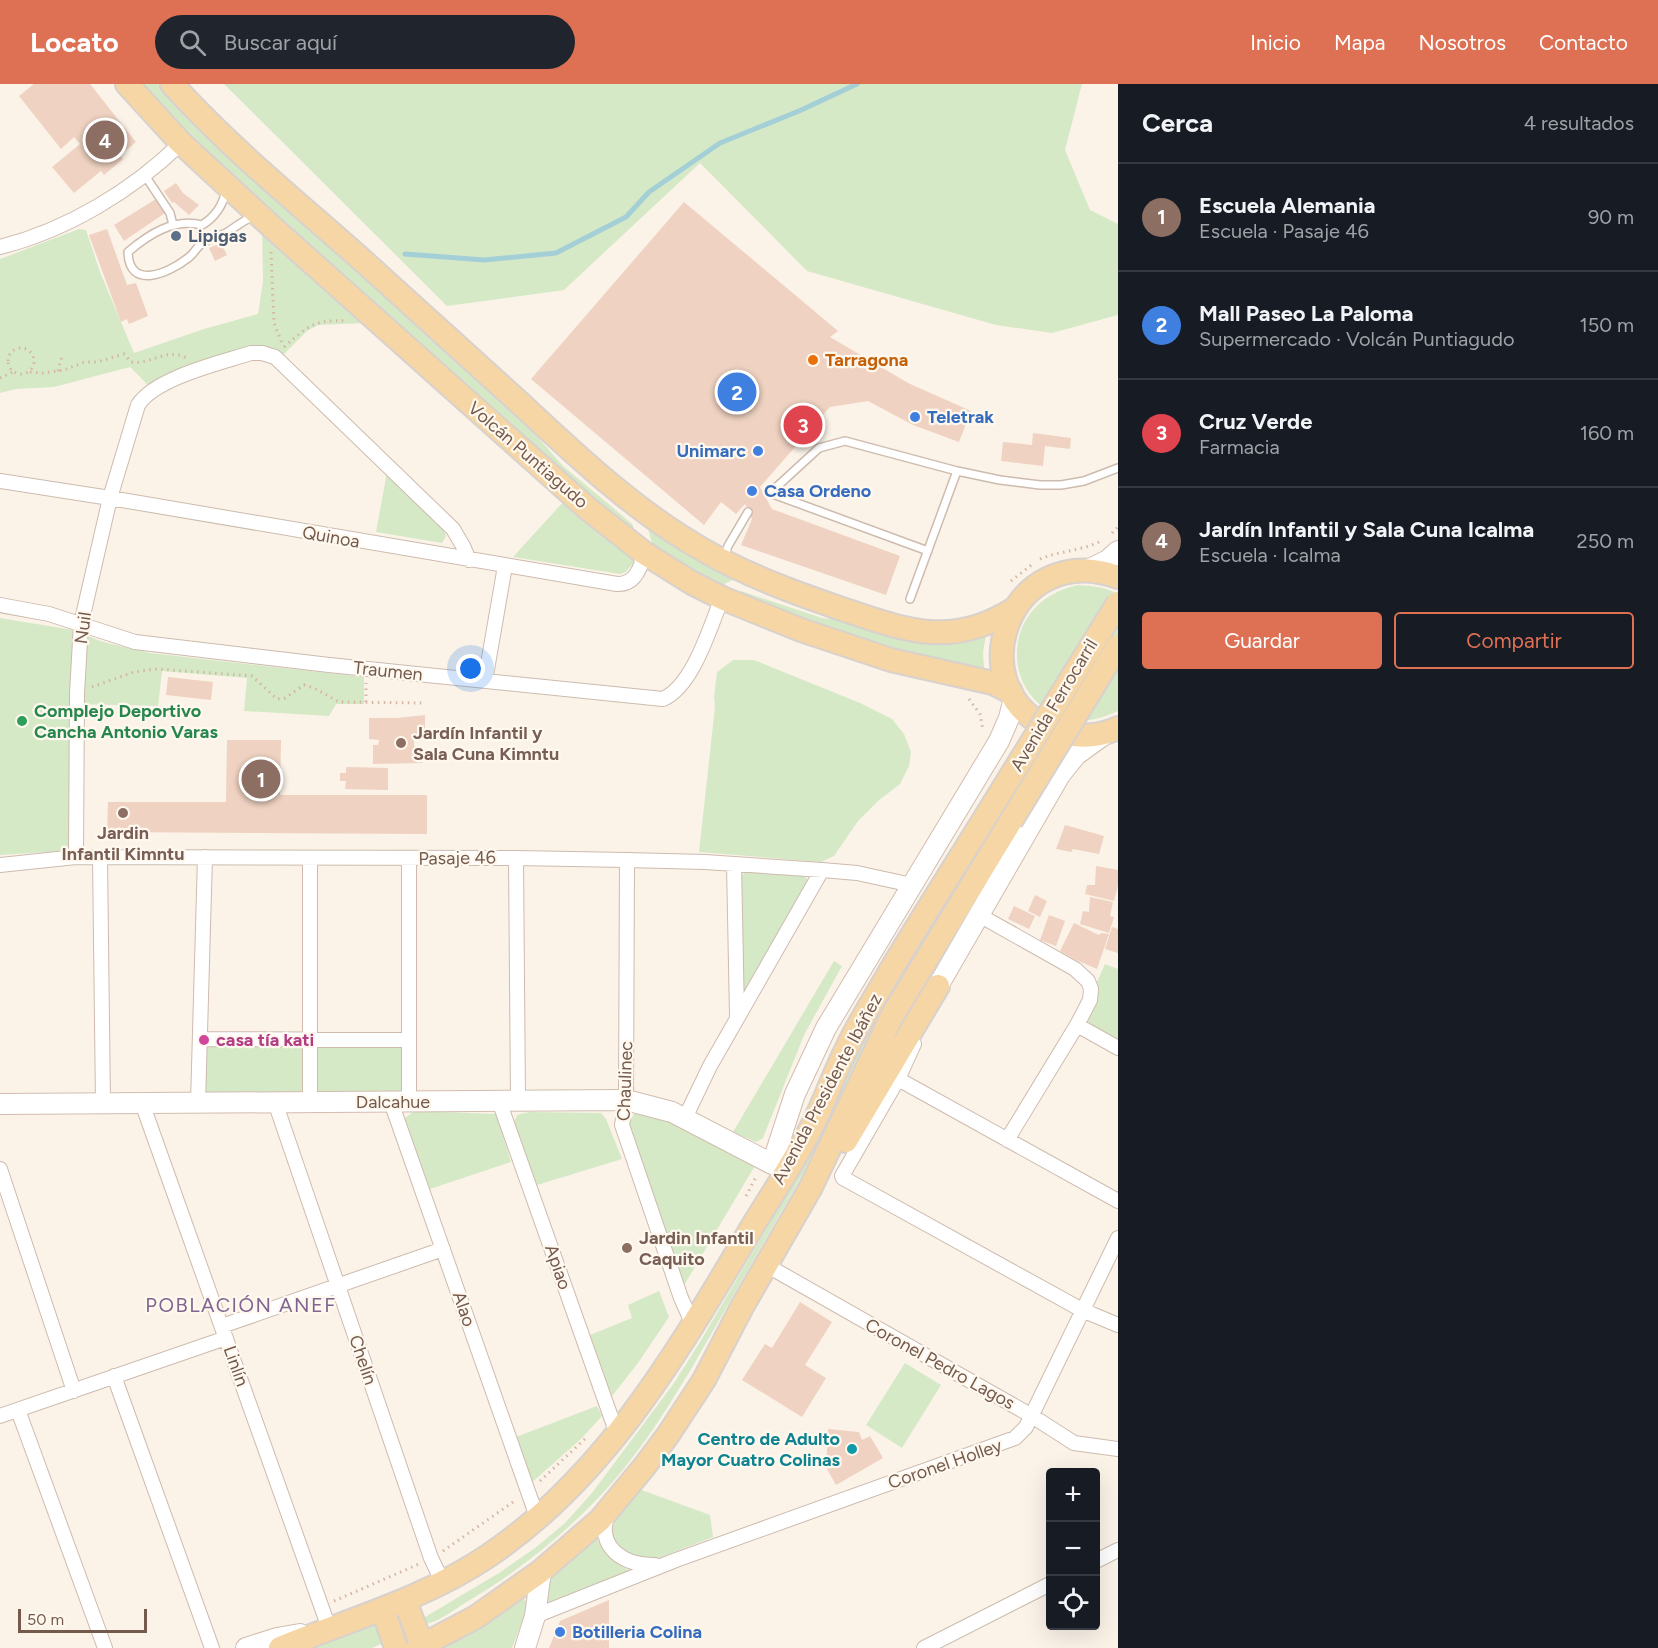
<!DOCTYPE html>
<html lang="es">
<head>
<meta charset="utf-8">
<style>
	body { margin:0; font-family:Figtree,sans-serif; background:#20242c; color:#f1f3f6 }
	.controls { position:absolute; right:18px; bottom:18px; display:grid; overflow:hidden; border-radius:6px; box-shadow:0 6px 24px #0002 }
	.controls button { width:54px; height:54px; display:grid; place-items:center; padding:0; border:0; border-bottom:2px solid #363941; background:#171b24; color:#f1f3f6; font:30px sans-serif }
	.scale { position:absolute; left:18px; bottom:15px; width:129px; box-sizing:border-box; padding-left:6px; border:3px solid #745a4d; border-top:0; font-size:16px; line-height:21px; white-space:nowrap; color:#745a4d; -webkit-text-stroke:4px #fef8ee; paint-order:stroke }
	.you { position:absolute; left:471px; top:585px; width:21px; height:21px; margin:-15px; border:4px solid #fff; border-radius:50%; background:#1a73e8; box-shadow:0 0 0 9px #1a73e833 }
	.badge { display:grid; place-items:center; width:39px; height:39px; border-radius:50%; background:#de7054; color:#fff; font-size:20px; font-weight:700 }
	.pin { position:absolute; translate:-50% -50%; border:3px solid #fff; box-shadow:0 2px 6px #0006 }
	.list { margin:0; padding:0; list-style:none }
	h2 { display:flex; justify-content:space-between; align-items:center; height:78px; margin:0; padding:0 24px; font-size:26px }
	h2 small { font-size:20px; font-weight:400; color:#9ea1a6 }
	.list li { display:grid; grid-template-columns:39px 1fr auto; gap:18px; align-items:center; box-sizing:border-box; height:108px; padding:0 24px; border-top:2px solid #363941 }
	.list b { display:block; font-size:22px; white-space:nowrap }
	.list p { margin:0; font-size:20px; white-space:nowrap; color:#9ea1a6 }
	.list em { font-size:20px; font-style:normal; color:#9ea1a6 }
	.actions { display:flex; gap:12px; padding:18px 24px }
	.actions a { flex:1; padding:14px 0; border:2px solid #de7054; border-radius:6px; text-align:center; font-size:21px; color:#de7054 }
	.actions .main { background:#de7054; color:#fff }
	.icon { flex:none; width:33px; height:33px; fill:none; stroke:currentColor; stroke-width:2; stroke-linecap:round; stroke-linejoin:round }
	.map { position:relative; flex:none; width:1118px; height:1564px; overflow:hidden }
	header { display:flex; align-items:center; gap:36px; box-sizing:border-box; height:84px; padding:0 30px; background:#de7054; color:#fff }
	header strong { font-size:28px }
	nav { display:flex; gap:33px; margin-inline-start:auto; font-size:21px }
	.search { width:420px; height:54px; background:#20242c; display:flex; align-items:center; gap:15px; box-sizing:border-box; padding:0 21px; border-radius:33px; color:#9ea1a6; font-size:22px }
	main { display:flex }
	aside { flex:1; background:#171b24 }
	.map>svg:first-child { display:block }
	.green { fill:#d5e9c7 }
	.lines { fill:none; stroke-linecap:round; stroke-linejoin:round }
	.stream { stroke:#a4cfd6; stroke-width:5 }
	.building { fill:#efd2c1 }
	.lane-casing { stroke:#cdbbae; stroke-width:10 }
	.street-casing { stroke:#cdbbae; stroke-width:16 }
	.secondary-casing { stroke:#d2bdaf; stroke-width:22 }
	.primary-casing { stroke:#d8d1cd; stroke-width:26 }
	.path { stroke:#d5b6a4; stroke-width:3; stroke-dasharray:1.5 4.5; stroke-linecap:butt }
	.lane { stroke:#fff; stroke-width:7 }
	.street { stroke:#fff; stroke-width:14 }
	.secondary { stroke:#fff; stroke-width:20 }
	.primary { stroke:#f6d6a4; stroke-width:22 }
	.primary-bridge-casing { stroke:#d8d1cd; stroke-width:26; stroke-linecap:butt }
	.primary-bridge { stroke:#f6d6a4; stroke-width:22 }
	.service-dot { fill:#5c6f8a; stroke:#fef8ee; stroke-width:2 }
	.food-dot { fill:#e8710a; stroke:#fef8ee; stroke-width:2 }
	.shop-dot { fill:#3f7fe0; stroke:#fef8ee; stroke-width:2 }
	.leisure-dot { fill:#2e9e5b; stroke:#fef8ee; stroke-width:2 }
	.education-dot { fill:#8d6e63; stroke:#fef8ee; stroke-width:2 }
	.hotel-dot { fill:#d1479c; stroke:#fef8ee; stroke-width:2 }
	.culture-dot { fill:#0f9aa8; stroke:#fef8ee; stroke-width:2 }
	.labels { text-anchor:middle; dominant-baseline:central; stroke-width:4.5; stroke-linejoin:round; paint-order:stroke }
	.service-label { font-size:18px; font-weight:bold; fill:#4e5e75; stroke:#fef8ee; text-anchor:start }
	.food-label { font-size:18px; font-weight:bold; fill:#c56008; stroke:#fef8ee; text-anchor:start }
	.shop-label { font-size:18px; font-weight:bold; fill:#366cbe; stroke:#fef8ee; text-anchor:start }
	.street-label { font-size:18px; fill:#745a4d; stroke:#fef8ee }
	.leisure-label { font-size:18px; font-weight:bold; fill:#27864d; stroke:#fef8ee; text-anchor:start }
	.education-label { font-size:18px; font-weight:bold; fill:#785e54; stroke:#fef8ee; text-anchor:start }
	.hotel-label { font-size:18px; font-weight:bold; fill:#b23c85; stroke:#fef8ee; text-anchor:start }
	.culture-label { font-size:18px; font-weight:bold; fill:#0d838f; stroke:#fef8ee; text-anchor:end }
	.neighbourhood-label { font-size:20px; letter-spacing:1.5px; fill:#816590; stroke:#fef8ee }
</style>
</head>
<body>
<header>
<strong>Locato</strong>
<div class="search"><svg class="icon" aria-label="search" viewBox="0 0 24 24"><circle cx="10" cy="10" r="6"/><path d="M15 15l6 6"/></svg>Buscar aquí</div>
<nav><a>Inicio</a><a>Mapa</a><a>Nosotros</a><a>Contacto</a></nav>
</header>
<main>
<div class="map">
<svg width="1118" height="1564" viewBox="0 0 1118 1564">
	<rect width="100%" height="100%" fill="#fbf3e8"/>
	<path class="green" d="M139,0H158L262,104L520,333L563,382L624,433L633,441L634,446L629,448L190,55Z
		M224,0H1082L1065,66L1090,126L1118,140V231L1052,249L996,241L807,187L700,79L564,206L447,222Z
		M79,145L86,146L100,188L134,269L204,245L258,230L263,198L262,145L366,239L318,241L307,247L281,273L271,266L155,297L148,301L130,283L54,303L16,305L0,309V175Z
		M387,388L443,444L446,452L442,459L376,448Z
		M565,416L633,471L634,478L626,488L620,490L513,473Z
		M647,441L735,494V495L720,502L653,463Z
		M1078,501C1093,502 1105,503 1118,510V627C1106,632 1095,637 1082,636C1002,633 990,520 1078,501Z
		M741,507L822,534L986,551L983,568L984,584C969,586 954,581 939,578C870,562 803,537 739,510Z
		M0,534L73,546L103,558L150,569L364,593V620H336L329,632L244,627L247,594L162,587L158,622L73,620L70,761L63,767L0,771Z
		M733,576H754L860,619L892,635L904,650L911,668L909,682L900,700L878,717L858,737L834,772L821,778L699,768L715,623L714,613L717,588Z
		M747,787L803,791L808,796L809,802L741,914L739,793Z
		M834,877L842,882L804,951L763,1054L756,1058L733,1048Z
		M1105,880L1118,885V958L1090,942L1087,934L1099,907L1097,898Z
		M882,925L883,926L814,1071L690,1287C671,1318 652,1349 629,1378C590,1429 530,1480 475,1513C460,1521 443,1536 427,1540L424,1535L425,1533L499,1489L535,1464L564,1440L592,1409L674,1299L700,1258L806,1077L871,940Z
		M203,958H405V1013L203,1014Z
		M419,1027L496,1030L511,1078L430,1105L405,1034L413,1028Z
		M529,1028L601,1029L606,1035L622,1075L537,1101L514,1038L517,1031Z
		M639,1028L661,1031L756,1080L683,1203L628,1040L634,1030Z
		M659,1207L669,1233L638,1279L612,1312L590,1251L632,1234L628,1221Z
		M905,1279L941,1301L902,1364L866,1341Z
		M597,1322L602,1332L581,1355L530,1400L516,1353Z
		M639,1405L710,1431L713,1453L648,1478L637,1475L616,1462L609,1443Z
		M596,1453C604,1469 612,1477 628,1486L629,1488L548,1518C537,1493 580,1467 596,1453Z
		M524,1515L527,1519V1524L512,1564H441L519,1516Z
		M369,1540L380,1541L387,1557L372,1564H305Z"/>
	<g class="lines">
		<path class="stream" d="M405,170L484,176L556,169L626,133L649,108L720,59L799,27L857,0"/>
	</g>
	<path class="building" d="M34,0H90L136,58L120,71L123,75L104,91L101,87L74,109L52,83L80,60L74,53L61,65L19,12Z
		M176,99L183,109L199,121L189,131L174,118L172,119L164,107Z
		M156,115L165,129L124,157L114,141Z
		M684,118L838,247L830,253L908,299L971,327L959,358L913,341L868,317L830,323L760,403L772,425L900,472L886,511L741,461L752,435L745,420L736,430L721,418L704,441L531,295Z
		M107,145L127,201L136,199L148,232L129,240L127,235L121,238L89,151Z
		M221,159L227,171L215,177L209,164Z
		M1033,349L1071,354L1070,365L1045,362L1043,382L1001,377L1003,358L1032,361Z
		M168,593L213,598L211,616L166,611Z
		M425,631V655L414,656V662H422V679L373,680V661H378L379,656L369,655V634H397Z
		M227,656H281L280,711H427V750L107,748L108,718H226Z
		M346,683L388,684V706L345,705L346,697H340V689H346Z
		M1065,741L1104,752L1099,770L1073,765L1071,768L1056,765Z
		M1096,782L1118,786V801L1114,817L1085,810L1087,801H1095Z
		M1035,811L1047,817L1040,833L1028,827Z
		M1090,813L1113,818L1110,832L1114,833L1109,849L1080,840L1083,827L1089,828Z
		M1014,822L1035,832L1029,845L1008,835Z
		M1049,831L1065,837L1056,862L1040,856Z
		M1074,839L1099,851L1101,849L1109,850L1097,885L1076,876L1060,867Z
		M1112,843L1118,845V869L1105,865Z
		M800,1218L832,1238L805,1281L826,1294L802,1333L742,1296L765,1260L772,1264Z
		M828,1345L859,1348L862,1356L870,1352L883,1374L836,1401L826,1383Z
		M609,1516V1564H549L560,1537Z"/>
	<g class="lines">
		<defs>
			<path id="lane" d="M144,90L170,129L173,141
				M226,106C223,122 215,133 202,141C174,134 149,150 128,168C129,207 169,189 188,174C194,170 197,162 204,158C211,154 219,152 226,149C236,143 242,137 254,132
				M928,467L770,409L819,364L845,357L957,387L1000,396L1040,401H1061L1084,397L1118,384
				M724,474L728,462L748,428
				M910,515L957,387"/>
			<path id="street" d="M0,163C67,146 132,107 181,59
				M0,397L110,414L617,500C635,501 641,484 644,469
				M0,521L49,530L135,558L329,581L663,615C693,602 710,543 722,514
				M485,597L505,482
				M76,773L77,609L81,540L110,414L138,321C155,294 220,279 251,269H262L275,273L453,445L463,462L469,476
				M100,773L103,1020
				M516,774L518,1017
				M627,776L626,1016L622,1041L681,1214L693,1241
				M734,780L737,932
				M0,781L76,773L516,774L627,776L705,778L822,786L857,789L912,801
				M979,831L1075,885L1088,897L1091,905L1090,916L1077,941L1007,1056
				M1077,941L1118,964
				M201,955L409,956
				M914,960L898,995L842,1092L843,1094L1082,1226L1118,1241
				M898,995L1118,1117
				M499,1017L617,1350
				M275,1018L431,1474L443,1499
				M310,1018V774
				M391,1018L537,1433
				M409,1018V775
				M142,1019L329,1544
				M198,1019L205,773
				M685,1034L710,982L822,786
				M0,1085L74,1307
				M766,1181L1032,1332L1074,1359L1118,1365
				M222,1242L443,1165
				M114,1292L212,1564
				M18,1326L105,1564
				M0,1332L226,1254
				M608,1429C595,1463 624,1482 655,1481
				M1096,1477L1118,1466
				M535,1532L676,1476L1015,1354L1026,1343L1118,1154
				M924,1564L1050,1500"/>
			<path id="secondary" d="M1088,486L1108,476L1118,467
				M938,902L1060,691L1076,671L1105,650
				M0,1020L626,1016L672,1028L772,1080L795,1010L826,944L999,657L1009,634L1014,614
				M246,1564L277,1554L300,1550
				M525,1564L535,1532L541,1487"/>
			<path id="primary" d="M127,0L181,59L272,143L587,424L644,469L692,499L722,514L801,546L891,576L993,599L1011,608
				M172,0C236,71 312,130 383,195C429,237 476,279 522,321C579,374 637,429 705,467C748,492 798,510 845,526C907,547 953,564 1014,525
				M1118,493C1007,454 957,607 1052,645C1074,654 1096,654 1118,644
				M846,1057L938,902
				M405,1517L423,1564
				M383,1526L396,1564
				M280,1564C351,1535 424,1515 488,1472C604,1394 675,1272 745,1155C767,1117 793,1081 812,1042C825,1017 834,989 847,964C859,938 875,914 889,889C922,834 957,779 991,724
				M417,1564L476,1533L541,1487L600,1436L644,1383L668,1351L704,1296L742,1223L811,1103L892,932L1011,737"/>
		</defs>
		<use href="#lane" class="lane-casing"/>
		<use href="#street" class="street-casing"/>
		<use href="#secondary" class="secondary-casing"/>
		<use href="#primary" class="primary-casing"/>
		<path class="path" d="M271,168L274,239L282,259
			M284,263C307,243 314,235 347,237
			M8 277a13 13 0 1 1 26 0a13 13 0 1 1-26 0Z
			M58,287L62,272
			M30,288L43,289L64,286L85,278H97L124,270L131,278C151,281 167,263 186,274
			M0,294L13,288
			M1112,449L1118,443
			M1040,475C1059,467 1080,467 1099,458
			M1011,497L1034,479
			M92,603L134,588L157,585L252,592L277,615L285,614L304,601L314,604L339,618L423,619
			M969,615L980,630L983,646
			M366,618V599
			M746,1112L757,1091
			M540,1397L586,1354
			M443,1467L516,1416
			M334,1517L419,1480"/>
		<use href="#lane" class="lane"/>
		<use href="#street" class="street"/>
		<use href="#secondary" class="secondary"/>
		<use href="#primary" class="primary"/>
		<defs>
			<path id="primary-bridge" d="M991,724L1118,519
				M1011,737L1118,562"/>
		</defs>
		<use href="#primary-bridge" class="primary-bridge-casing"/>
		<use href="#primary-bridge" class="primary-bridge"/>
	</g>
	<circle class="service-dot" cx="176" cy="152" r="6"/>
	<circle class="food-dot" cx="813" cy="276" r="6"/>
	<g class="shop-dot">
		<circle cx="915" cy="333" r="6"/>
		<circle cx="758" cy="367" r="6"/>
		<circle cx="752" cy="407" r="6"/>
		<circle cx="560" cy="1548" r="6"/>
	</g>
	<circle class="leisure-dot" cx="22" cy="637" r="6"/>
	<g class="education-dot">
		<circle cx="401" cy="659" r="6"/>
		<circle cx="123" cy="729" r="6"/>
		<circle cx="627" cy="1164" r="6"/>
	</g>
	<circle class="hotel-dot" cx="204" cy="956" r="6"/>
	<circle class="culture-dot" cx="852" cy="1365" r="6"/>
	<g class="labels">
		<g class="service-label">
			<text x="188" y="152">Lipigas</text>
		</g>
		<g class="food-label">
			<text x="825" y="276">Tarragona</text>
		</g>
		<g class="shop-label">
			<text x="927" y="333">Teletrak</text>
			<text x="746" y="367" text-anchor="end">Unimarc</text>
			<text x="764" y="407">Casa Ordeno</text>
			<text x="572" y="1548">Botilleria Colina</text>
		</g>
		<g class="street-label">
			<text transform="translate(528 371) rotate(41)">Volcán Puntiagudo</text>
			<text transform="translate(331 453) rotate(10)">Quinoa</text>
			<text transform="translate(83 544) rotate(-82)">Nuil</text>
			<text transform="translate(388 587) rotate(6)">Traumen</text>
			<text transform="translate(1054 621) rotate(-59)">Avenida Ferrocarril</text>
			<text transform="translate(457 774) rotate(-1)">Pasaje 46</text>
			<text transform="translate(625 997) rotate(-88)">Chaulinec</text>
			<text transform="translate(827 1005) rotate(-62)">Avenida Presidente Ibáñez</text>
			<text x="393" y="1018">Dalcahue</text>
			<text transform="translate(558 1183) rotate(71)">Apiao</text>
			<text transform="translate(464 1225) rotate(71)">Alao</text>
			<text transform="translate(363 1276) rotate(71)">Chelín</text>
			<text transform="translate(940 1280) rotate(29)">Coronel Pedro Lagos</text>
			<text transform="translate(236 1282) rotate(70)">Linlín</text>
			<text transform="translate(945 1380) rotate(-19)">Coronel Holley</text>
		</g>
		<g class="leisure-label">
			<text x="34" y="627">Complejo Deportivo<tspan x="34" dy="21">Cancha Antonio Varas</tspan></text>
		</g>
		<g class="education-label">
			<text x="413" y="649">Jardín Infantil y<tspan x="413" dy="21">Sala Cuna Kimntu</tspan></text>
			<text x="123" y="749" text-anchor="middle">Jardin<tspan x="123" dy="21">Infantil Kimntu</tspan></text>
			<text x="639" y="1154">Jardin Infantil<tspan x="639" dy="21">Caquito</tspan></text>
		</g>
		<g class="hotel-label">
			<text x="216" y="956">casa tía kati</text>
		</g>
		<g class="culture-label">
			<text x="840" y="1355">Centro de Adulto<tspan x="840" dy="21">Mayor Cuatro Colinas</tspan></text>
		</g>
		<g class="neighbourhood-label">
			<text x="241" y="1221">POBLACIÓN ANEF</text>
		</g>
	</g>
</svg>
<div class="controls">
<button>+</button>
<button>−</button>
<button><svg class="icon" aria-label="locate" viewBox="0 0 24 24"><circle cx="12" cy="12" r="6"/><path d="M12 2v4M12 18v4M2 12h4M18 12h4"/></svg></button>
</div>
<div class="scale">50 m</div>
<div class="you"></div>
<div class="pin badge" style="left:261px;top:695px;background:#8d6e63">1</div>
<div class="pin badge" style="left:737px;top:308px;background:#3f7fe0">2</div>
<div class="pin badge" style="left:803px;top:341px;background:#e0444e">3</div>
<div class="pin badge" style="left:105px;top:56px;background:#8d6e63">4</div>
</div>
<aside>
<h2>Cerca<small>4 resultados</small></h2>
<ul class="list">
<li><span class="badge" style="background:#8d6e63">1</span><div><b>Escuela Alemania</b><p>Escuela · Pasaje 46</p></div><em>90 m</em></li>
<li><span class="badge" style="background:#3f7fe0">2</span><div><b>Mall Paseo La Paloma</b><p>Supermercado · Volcán Puntiagudo</p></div><em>150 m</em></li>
<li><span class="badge" style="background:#e0444e">3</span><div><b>Cruz Verde</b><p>Farmacia</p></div><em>160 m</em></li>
<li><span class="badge" style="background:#8d6e63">4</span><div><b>Jardín Infantil y Sala Cuna Icalma</b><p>Escuela · Icalma</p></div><em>250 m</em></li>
</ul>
<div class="actions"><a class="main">Guardar</a><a>Compartir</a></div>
</aside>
</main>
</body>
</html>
